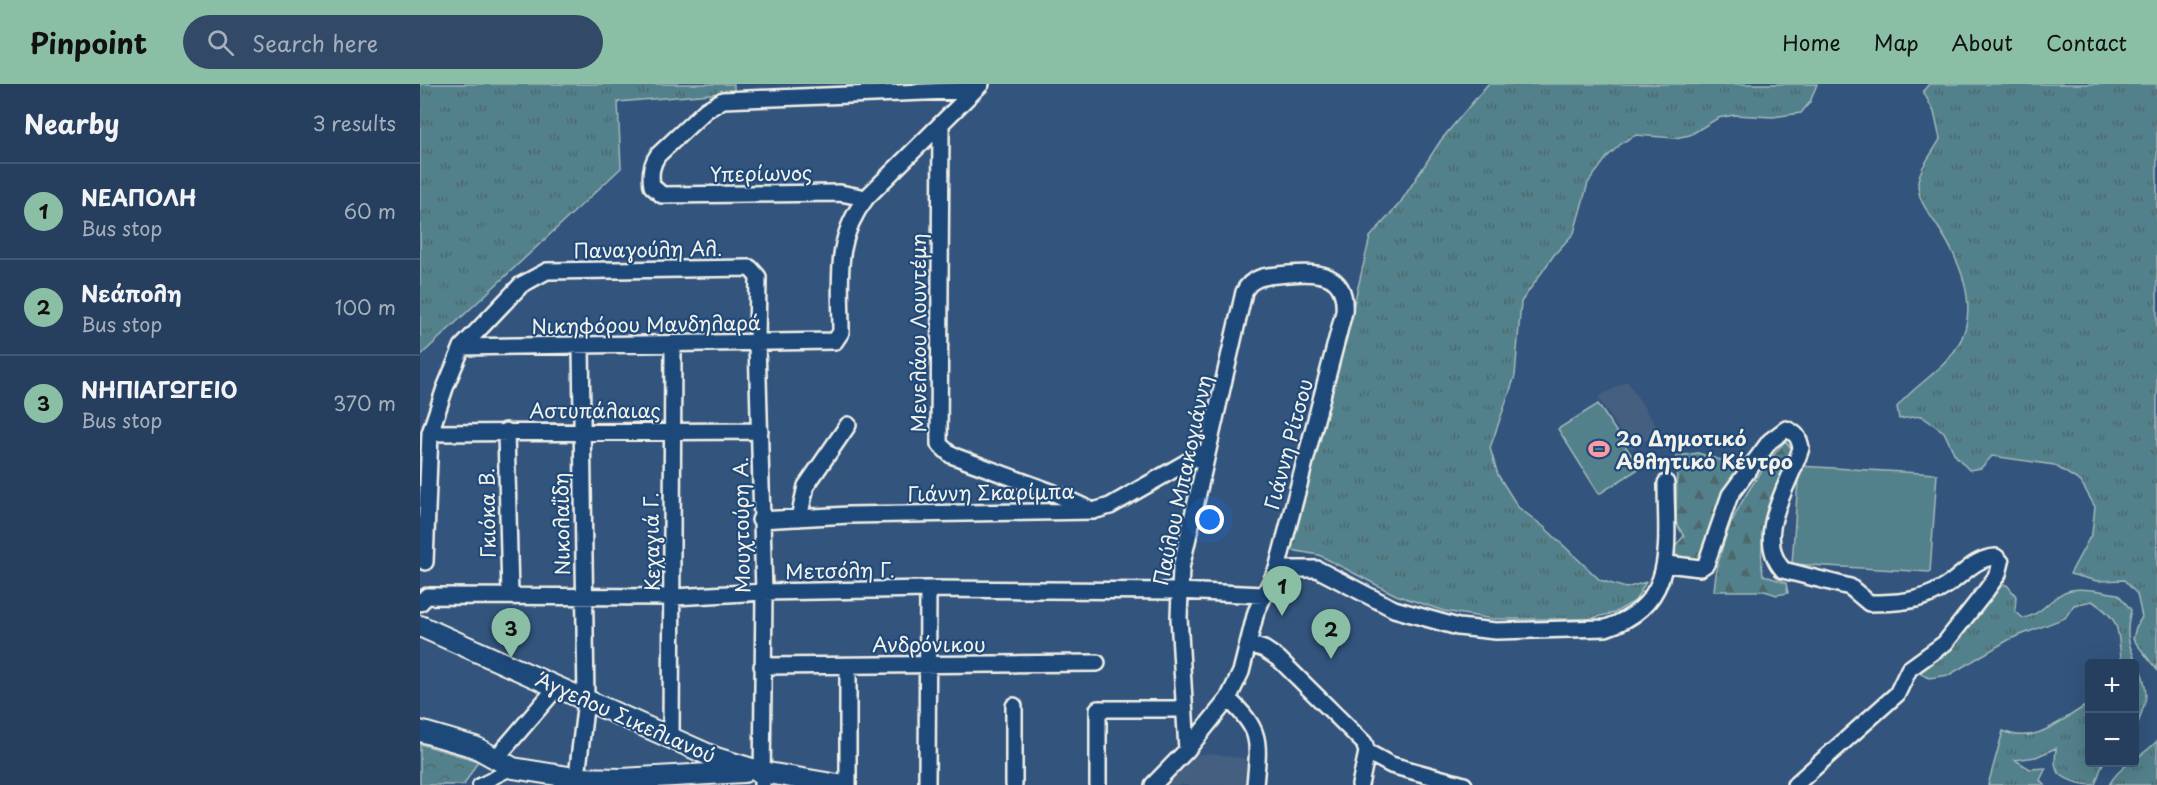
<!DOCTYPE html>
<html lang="en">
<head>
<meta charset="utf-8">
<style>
	body { margin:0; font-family:"Playpen Sans",sans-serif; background:#324a67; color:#f1f3f6 }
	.controls { position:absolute; right:18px; bottom:18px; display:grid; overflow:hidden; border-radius:6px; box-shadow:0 6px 24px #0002 }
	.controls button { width:54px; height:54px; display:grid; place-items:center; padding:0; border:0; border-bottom:2px solid #425873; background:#263f5e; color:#f1f3f6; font:30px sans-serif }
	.you { position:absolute; left:790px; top:436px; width:21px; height:21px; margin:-15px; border:4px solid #fff; border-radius:50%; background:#1a73e8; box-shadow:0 0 0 9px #1a73e833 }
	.badge { display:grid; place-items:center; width:39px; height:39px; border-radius:50%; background:#8abfa5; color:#111; font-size:20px; font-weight:700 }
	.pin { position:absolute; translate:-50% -50px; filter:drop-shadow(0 2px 3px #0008) }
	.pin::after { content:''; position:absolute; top:32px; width:21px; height:18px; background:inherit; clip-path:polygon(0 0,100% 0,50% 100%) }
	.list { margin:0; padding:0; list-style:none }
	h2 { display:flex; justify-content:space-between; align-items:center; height:78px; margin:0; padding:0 24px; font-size:26px }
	h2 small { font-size:20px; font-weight:400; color:#a4afbc }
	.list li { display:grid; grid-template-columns:39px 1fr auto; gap:18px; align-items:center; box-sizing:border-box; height:96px; padding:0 24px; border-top:2px solid #425873 }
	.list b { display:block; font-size:22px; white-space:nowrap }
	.list p { margin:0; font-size:20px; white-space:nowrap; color:#a4afbc }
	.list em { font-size:20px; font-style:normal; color:#a4afbc }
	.icon { flex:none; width:33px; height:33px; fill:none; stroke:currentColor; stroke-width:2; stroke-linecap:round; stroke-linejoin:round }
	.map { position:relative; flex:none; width:1737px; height:701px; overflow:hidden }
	header { display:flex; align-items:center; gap:36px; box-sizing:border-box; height:84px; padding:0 30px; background:#8abfa5; color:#111 }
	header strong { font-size:28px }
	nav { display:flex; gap:33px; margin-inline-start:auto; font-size:21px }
	.search { width:420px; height:54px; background:#324a67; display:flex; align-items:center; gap:15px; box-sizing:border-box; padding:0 21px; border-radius:33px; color:#a4afbc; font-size:22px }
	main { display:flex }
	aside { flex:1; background:#263f5e }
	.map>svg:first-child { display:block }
	.built { fill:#455e81 }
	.grass { fill:url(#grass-tufts); stroke:#a3b9ba; stroke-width:1.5 }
	.forest { fill:url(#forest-firs); stroke:#a3b9ba; stroke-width:1.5 }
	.park { fill:url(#park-crowns); stroke:#a3b9ba; stroke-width:1.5 }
	.pitch { fill:#52818b; stroke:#a3b9ba; stroke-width:1.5 }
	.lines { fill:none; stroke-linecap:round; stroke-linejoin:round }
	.pedestrian-casing { stroke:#f4f1e8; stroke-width:16 }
	.minor-casing { stroke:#f4f1e8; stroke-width:20 }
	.tertiary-casing { stroke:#f4f1e8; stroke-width:24 }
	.pedestrian { stroke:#1f4a7a; stroke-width:12 }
	.minor { stroke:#1f4a7a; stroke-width:15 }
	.tertiary { stroke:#1f4a7a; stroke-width:20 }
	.labels { text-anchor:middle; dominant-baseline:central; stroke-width:4.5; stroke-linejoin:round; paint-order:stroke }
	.street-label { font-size:20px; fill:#f4f1e8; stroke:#1f4a7a }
	.poi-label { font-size:20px; font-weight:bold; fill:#f4f1e8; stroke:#1f4a7a; text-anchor:start }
</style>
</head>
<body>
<header>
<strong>Pinpoint</strong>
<div class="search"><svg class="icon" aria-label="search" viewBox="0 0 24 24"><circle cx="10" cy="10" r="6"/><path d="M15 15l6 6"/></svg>Search here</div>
<nav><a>Home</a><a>Map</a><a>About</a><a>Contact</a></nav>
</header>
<main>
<aside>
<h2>Nearby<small>3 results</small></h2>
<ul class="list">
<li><span class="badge">1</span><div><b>ΝΕΑΠΟΛΗ</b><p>Bus stop</p></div><em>60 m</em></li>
<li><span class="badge">2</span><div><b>Νεάπολη</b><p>Bus stop</p></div><em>100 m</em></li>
<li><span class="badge">3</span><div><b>ΝΗΠΙΑΓΩΓΕΙΟ</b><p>Bus stop</p></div><em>370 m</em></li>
</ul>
</aside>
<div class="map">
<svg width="1737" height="701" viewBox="0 0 1737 701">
	<defs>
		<pattern id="grass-tufts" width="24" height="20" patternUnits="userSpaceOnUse" patternTransform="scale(1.5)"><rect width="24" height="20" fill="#52818b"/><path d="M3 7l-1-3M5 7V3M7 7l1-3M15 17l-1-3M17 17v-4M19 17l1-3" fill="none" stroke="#4e676c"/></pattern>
		<pattern id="forest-firs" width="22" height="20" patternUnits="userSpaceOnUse" patternTransform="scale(1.5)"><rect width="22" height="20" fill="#52818b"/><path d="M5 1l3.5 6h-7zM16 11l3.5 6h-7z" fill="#4e676c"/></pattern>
		<pattern id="park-crowns" width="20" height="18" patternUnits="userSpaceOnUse" patternTransform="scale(1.5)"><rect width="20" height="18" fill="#52818b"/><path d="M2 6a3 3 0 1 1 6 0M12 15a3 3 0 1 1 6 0" fill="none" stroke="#4e676c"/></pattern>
	</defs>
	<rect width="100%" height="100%" fill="#33547d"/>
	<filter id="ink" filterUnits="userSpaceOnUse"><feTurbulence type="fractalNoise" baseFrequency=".0167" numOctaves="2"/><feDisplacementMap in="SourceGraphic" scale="12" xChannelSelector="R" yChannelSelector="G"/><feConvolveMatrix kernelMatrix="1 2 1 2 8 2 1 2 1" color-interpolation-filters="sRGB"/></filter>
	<g filter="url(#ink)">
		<path class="built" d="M1207,297L1240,348L1211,365L1178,313Z
			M792,670L828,675L825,701H740L765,671Z"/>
		<path class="grass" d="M0,0H314V8L198,18L201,84L0,272Z
			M1068,0H1397L1390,18L1381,29L1353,33L1314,31L1298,34L1270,51L1255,54L1216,51L1203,58L1188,72L1168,99L1154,149L1134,171L1101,218L1095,292L1070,364L1078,391L1098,423L1124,443L1180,496L1206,504L1226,498L1215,517L1194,529L1168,535H1073L1024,527L976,511L899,471L871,466L869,458L933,224L950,153L980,119L1021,56Z
			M1509,0H1737V586L1713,555L1716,543L1722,533L1717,510L1704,496L1677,497L1650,490L1672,449L1675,423L1661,398L1634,381L1572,372L1561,384L1549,386L1535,371L1524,348L1501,332L1479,335L1477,323C1494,301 1522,288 1537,263C1562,224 1539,174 1516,140C1507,126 1498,117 1498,99C1498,86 1514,67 1520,55L1514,28L1503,7Z
			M1571,501H1587L1596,512L1595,527L1603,534C1622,532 1633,509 1651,506C1666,503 1683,508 1698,510L1711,526C1699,571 1726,577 1726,612C1725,620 1721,631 1718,639L1715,641L1714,580L1702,579C1696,546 1704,538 1672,517L1654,521L1645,534L1590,555L1529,591L1509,594L1501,590V584Z
			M1669,620L1670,678L1683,679L1675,701C1663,701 1641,697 1636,684C1634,678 1636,670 1636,664L1616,673L1595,676L1610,685L1626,684L1620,696L1625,701H1568L1583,647C1616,662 1641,635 1669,620Z
			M1737,657V701H1689C1700,680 1722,674 1737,657Z"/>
		<path class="forest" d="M1365,357L1372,365C1360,408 1335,445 1343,491L1366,499L1368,509L1357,511L1344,507H1294C1299,447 1327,403 1365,357Z
			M1278,369L1320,382L1304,415L1283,478L1256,475L1255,462L1264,452L1256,439L1257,372Z"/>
		<path class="park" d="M0,660L58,677L44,701H0Z"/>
		<path class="pitch" d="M1178,320L1220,384L1179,410L1138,345Z
			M1379,382L1517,390L1510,488L1372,480Z"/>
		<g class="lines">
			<defs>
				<path id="pedestrian" d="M59,701L93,684"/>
				<path id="minor" d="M521,42L519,360L531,371L634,409L673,427
					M446,114L420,109L242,111L232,102C230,90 231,81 238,71L286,26L303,16L555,6
					M42,263L415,257L421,248C421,198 413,156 446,114L561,0
					M86,347L90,511
					M10,349L340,347
					M379,434L386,402L428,341
					M340,436L429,431L673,427L690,422L788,366
					M5,478L10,349L25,304L42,263L101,201L127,187L330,184L338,193L337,259L344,508L342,701
					M1247,480L1280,484L1286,480L1310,411L1350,357L1366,345C1376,349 1379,353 1381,364C1371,399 1332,451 1363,486L1430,503L1449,519C1473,519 1500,518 1521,505C1542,494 1552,474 1576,473L1581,478L1578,490L1566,507L1525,559L1489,585L1477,610L1375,701
					M857,485H897L974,525L1038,543L1076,547L1186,544C1259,520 1246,460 1246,399
					M0,519L7,512L254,513L344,508L508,505L759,507L843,511
					M829,560L844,565L859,575L944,659L947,668L940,701
					M342,582L677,579
					M428,582V701
					M808,615C842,646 839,657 835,701
					M594,622V701
					M251,655L253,261
					M947,668L971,681L1044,701
					M77,673L138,602
					M156,701L166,616L161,262
					M507,701L508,505
					M678,701V625H763
					M733,701L767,666L808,615L821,588L836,528L857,485L924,228C927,190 900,187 869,190C852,192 832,190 824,208L761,484L759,533L767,666"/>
				<path id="tertiary" d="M0,542L296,674L342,688L418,701
					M0,647L55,663L93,684L155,694L202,695L324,688"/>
			</defs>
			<use href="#pedestrian" class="pedestrian-casing"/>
			<use href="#minor" class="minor-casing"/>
			<use href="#tertiary" class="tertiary-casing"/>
			<use href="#pedestrian" class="pedestrian"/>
			<use href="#minor" class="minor"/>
			<use href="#tertiary" class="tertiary"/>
		</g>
	</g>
	<defs>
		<symbol id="stadium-bare" viewBox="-9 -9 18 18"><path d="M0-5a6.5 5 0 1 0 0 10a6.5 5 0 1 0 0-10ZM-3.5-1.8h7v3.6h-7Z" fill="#ff9aa2" stroke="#1f4a7a" stroke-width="2.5" paint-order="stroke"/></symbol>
	</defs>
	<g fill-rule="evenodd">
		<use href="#stadium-bare" x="1164" y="350" width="30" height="30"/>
	</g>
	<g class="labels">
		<g class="street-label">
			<text transform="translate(341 89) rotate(-1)">Υπερίωνος</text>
			<text transform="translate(228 165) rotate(-1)">Παναγούλη Αλ.</text>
			<text transform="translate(226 240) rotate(-1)">Νικηφόρου Μανδηλαρά</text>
			<text transform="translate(498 249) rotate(-90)">Μενελάου Λουντέμη</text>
			<text x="175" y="326">Αστυπάλαιας</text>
			<text transform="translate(868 360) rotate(-75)">Γιάννη Ρίτσου</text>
			<text transform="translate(762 396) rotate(-78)">Παύλου Μπακογιάννη</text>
			<text transform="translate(571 408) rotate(-1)">Γιάννη Σκαρίμπα</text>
			<text transform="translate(67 429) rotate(-91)">Γκιόκα Β.</text>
			<text transform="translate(141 440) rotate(-91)">Νικολαΐδη</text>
			<text transform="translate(321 441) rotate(-91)">Μουχτούρη Α.</text>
			<text transform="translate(231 458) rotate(-91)">Κεχαγιά Γ.</text>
			<text transform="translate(420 486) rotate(-1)">Μετσόλη Γ.</text>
			<text x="509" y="560">Ανδρόνικου</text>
			<text transform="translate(206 633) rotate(24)">Άγγελου Σικελιανού</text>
		</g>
		<g class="poi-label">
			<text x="1196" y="354">2o Δημοτικό<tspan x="1196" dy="23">Αθλητικό Κέντρο</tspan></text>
		</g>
	</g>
</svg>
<div class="controls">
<button>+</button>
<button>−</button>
</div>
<div class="you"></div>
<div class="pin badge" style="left:862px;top:532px">1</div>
<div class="pin badge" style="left:911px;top:575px">2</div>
<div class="pin badge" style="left:91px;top:574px">3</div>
</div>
</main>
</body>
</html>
